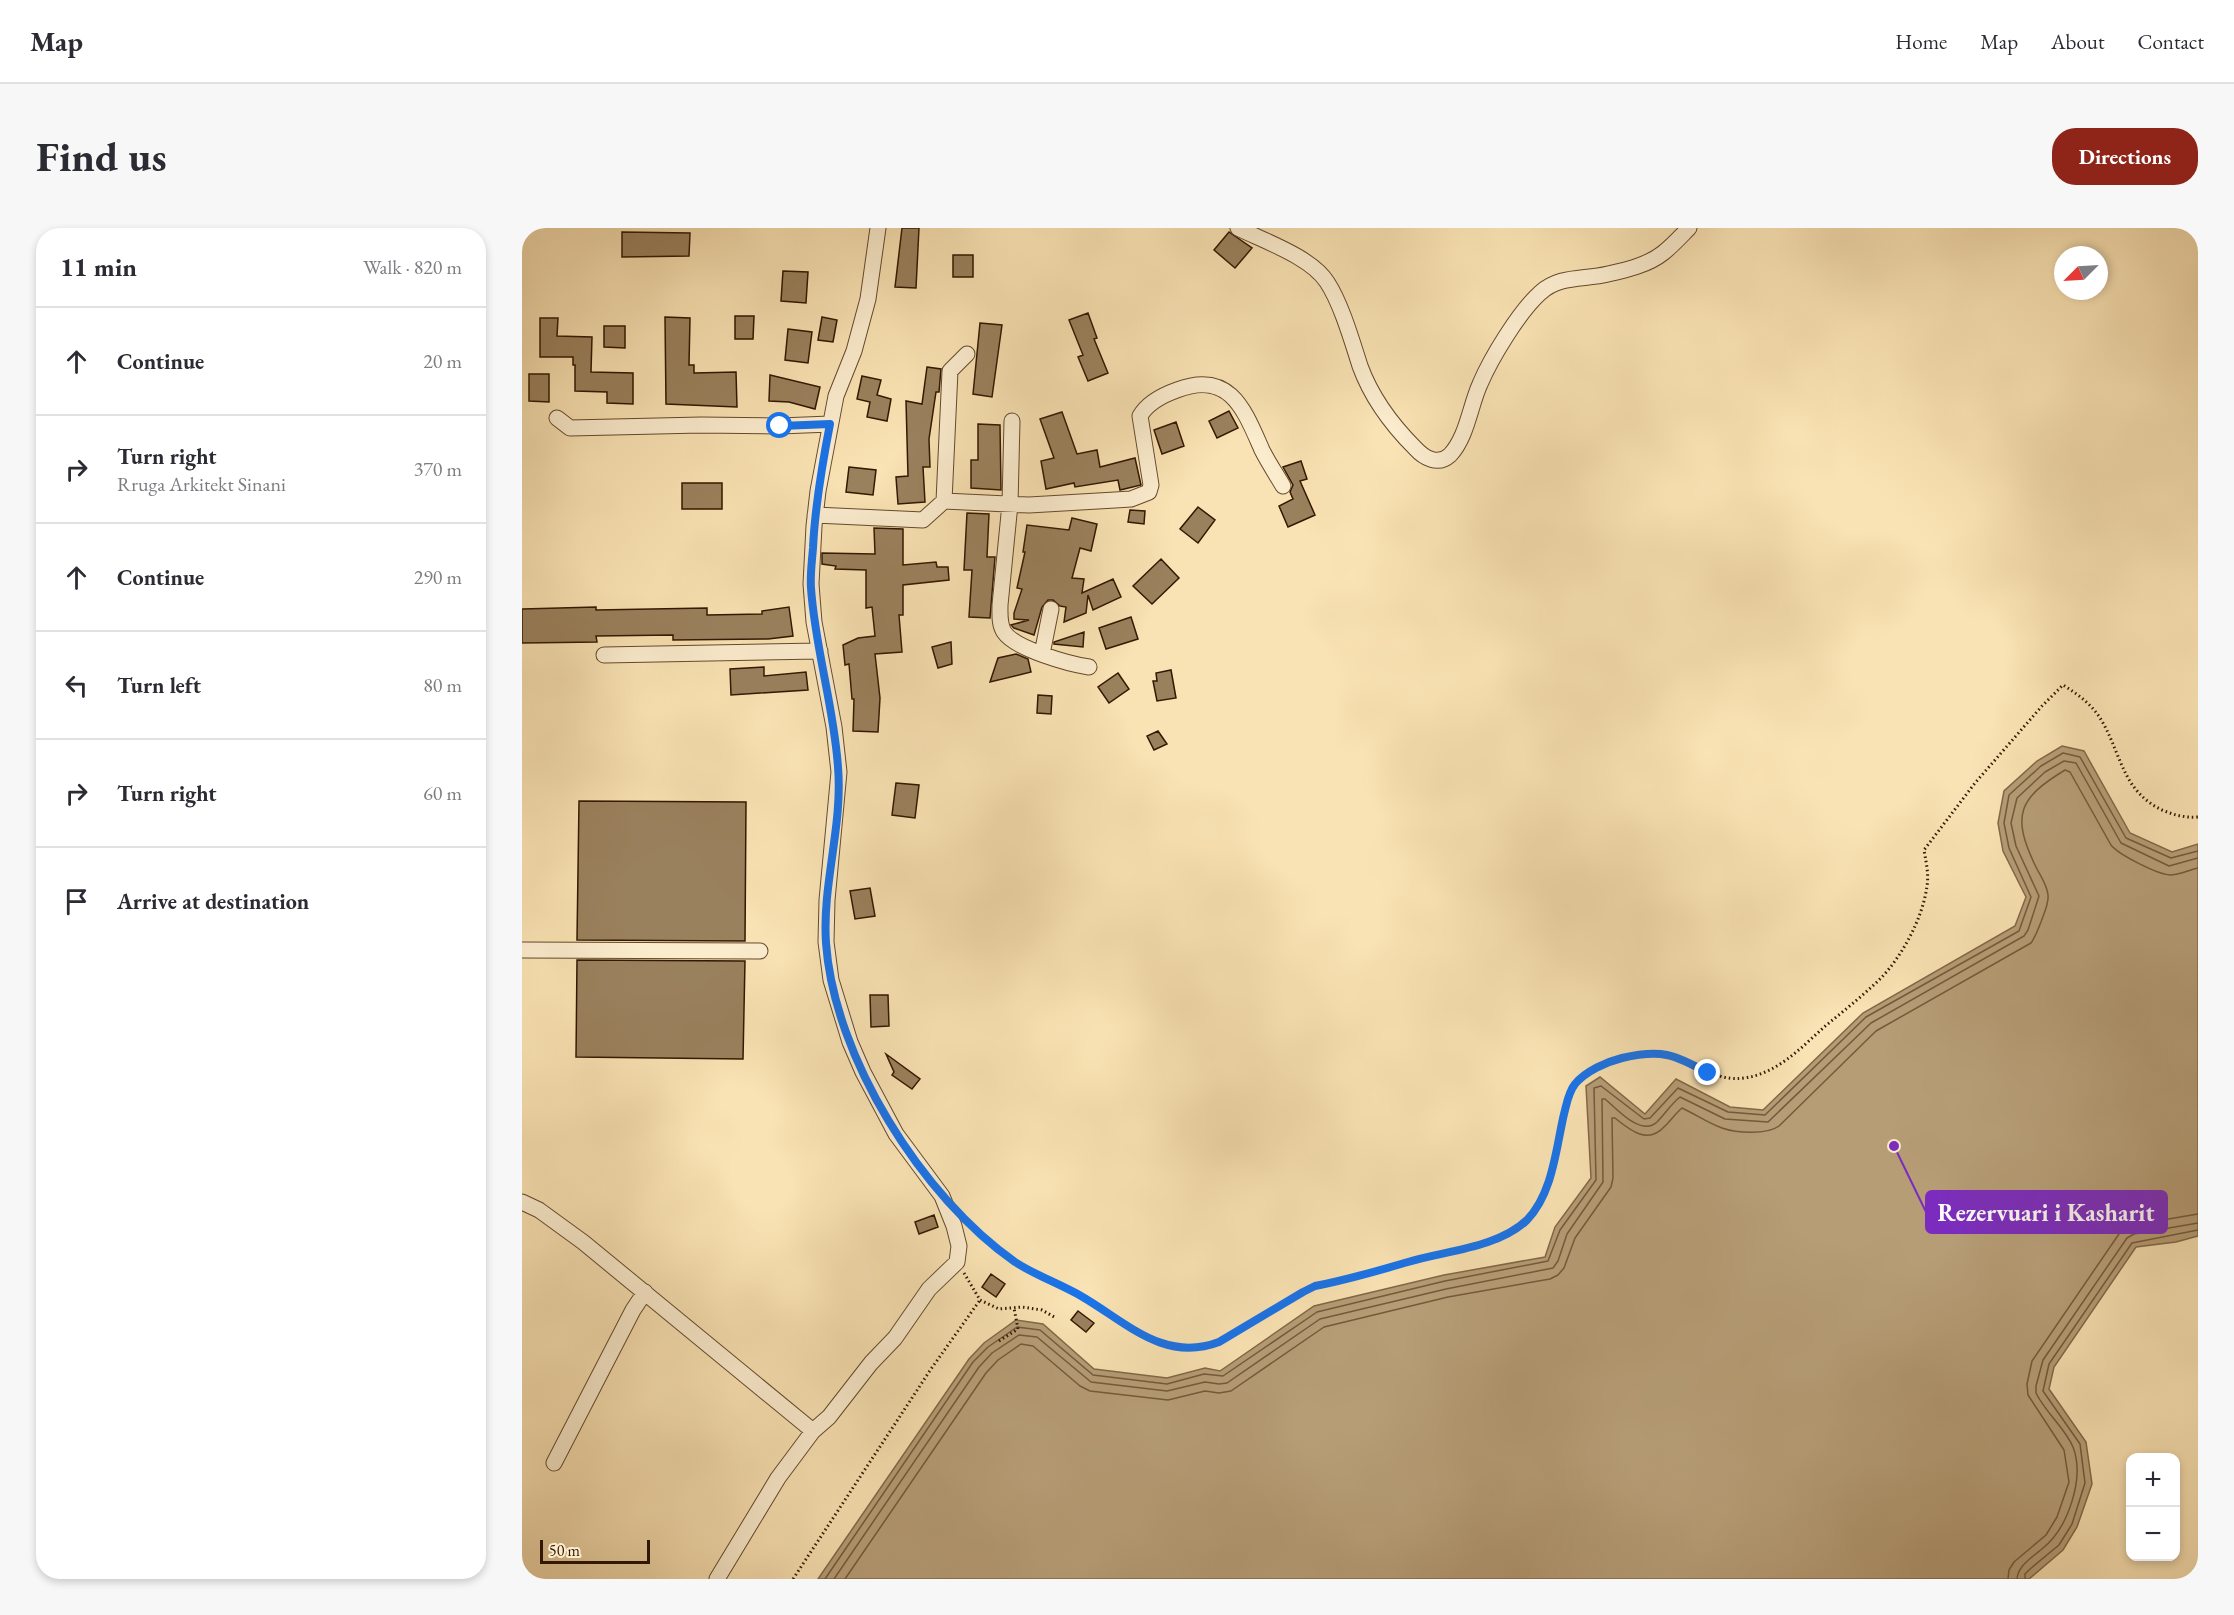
<!DOCTYPE html>
<html lang="en">
<head>
<meta charset="utf-8">
<style>
	body { margin:0; font-family:"EB Garamond",serif; background:#f7f7f7; color:#2b2b33 }
	.controls { position:absolute; right:18px; bottom:18px; display:grid; overflow:hidden; border-radius:12px; box-shadow:0 3px 9px #0003 }
	.controls button { width:54px; height:54px; display:grid; place-items:center; padding:0; border:0; border-bottom:2px solid #e1e1e2; background:#fff; color:#2b2b33; font:30px sans-serif }
	.compass { position:absolute; left:1532px; top:18px; width:54px; height:54px; border-radius:50%; background:#fff; box-shadow:0 3px 9px #0003; rotate:246deg }
	.scale { position:absolute; left:18px; bottom:15px; width:110px; box-sizing:border-box; padding-left:6px; border:3px solid #331800; border-top:0; font-size:16px; line-height:21px; white-space:nowrap; color:#331800; -webkit-text-stroke:4px #fbecce; paint-order:stroke }
	.stop { position:absolute; width:18px; height:18px; margin:-14px; border:4px solid #1a73e8; border-radius:50%; background:#fff }
	.stop.end { background:#1a73e8; border-color:#fff; box-shadow:0 2px 6px #0008 }
	.list { margin:0; padding:0; list-style:none }
	h2 { display:flex; justify-content:space-between; align-items:center; height:78px; margin:0; padding:0 24px; font-size:26px }
	h2 small { font-size:20px; font-weight:400; color:#7c7c81 }
	.list li { display:grid; grid-template-columns:39px 1fr auto; gap:18px; align-items:center; box-sizing:border-box; height:108px; padding:0 24px; border-top:2px solid #e1e1e2 }
	.list b { display:block; font-size:22px; white-space:nowrap }
	.list p { margin:0; font-size:20px; white-space:nowrap; color:#7c7c81 }
	.list em { font-size:20px; font-style:normal; color:#7c7c81 }
	.icon { flex:none; width:33px; height:33px; fill:none; stroke:currentColor; stroke-width:2; stroke-linecap:round; stroke-linejoin:round }
	.map { position:relative; flex:none; width:1676px; height:1351px; overflow:hidden; border-radius:24px }
	header { display:flex; align-items:center; gap:36px; box-sizing:border-box; height:84px; padding:0 30px; background:#fff; border-bottom:2px solid #e1e1e2 }
	header strong { font-size:28px }
	nav { display:flex; gap:33px; margin-inline-start:auto; font-size:21px }
	.intro { display:flex; align-items:center; justify-content:space-between; box-sizing:border-box; height:144px; padding:0 36px }
	h1 { margin:0; font-size:42px }
	.button { padding:15px 27px; border-radius:24px; background:#8f2418; color:#fff; font-size:21px; font-weight:700 }
	main { display:flex; gap:36px; padding:0 36px }
	aside { flex:1; background:#fff; border-radius:24px; box-shadow:0 3px 9px #0003 }
	.map>svg:first-child { display:block }
	.water { fill:#b69d76; stroke:#826847; stroke-width:1.5 }
	.lines { fill:none; stroke-linecap:round; stroke-linejoin:round }
	.shore { stroke:#745a3b; stroke-width:1.5 }
	.building { fill:#9a815d; stroke:#331800; stroke-width:1.5 }
	.minor-casing { stroke:#644a2d; stroke-width:17 }
	.path { stroke:#331800; stroke-width:3; stroke-dasharray:1.5 3; stroke-linecap:butt }
	.minor { stroke:#fbecce; stroke-width:15 }
	.route { stroke:#1a73e8; stroke-width:8 }
	.leader { fill:none; stroke:#7b2cbf; stroke-width:2 }
	.callout-dot { fill:#7b2cbf; stroke:#fbecce; stroke-width:2 }
	.callout { fill:#7b2cbf; stroke:#7b2cbf; stroke-width:2 }
	.callout-label { font-size:24px; text-anchor:middle; font-weight:bold; fill:#fff }
</style>
</head>
<body>
<header>
<strong>Map</strong>
<nav><a>Home</a><a>Map</a><a>About</a><a>Contact</a></nav>
</header>
<div class="intro"><h1>Find us</h1><a class="button">Directions</a></div>
<main>
<aside>
<h2>11 min<small>Walk · 820 m</small></h2>
<ul class="list">
<li><svg class="icon" aria-label="ahead" viewBox="0 0 24 24"><path d="M12 20V5M6 11l6-6 6 6"/></svg><div><b>Continue</b></div><em>20 m</em></li>
<li><svg class="icon" aria-label="right" viewBox="0 0 24 24"><path d="M7 20v-9h11M14 6l5 5-5 5"/></svg><div><b>Turn right</b><p>Rruga Arkitekt Sinani</p></div><em>370 m</em></li>
<li><svg class="icon" aria-label="ahead" viewBox="0 0 24 24"><path d="M12 20V5M6 11l6-6 6 6"/></svg><div><b>Continue</b></div><em>290 m</em></li>
<li><svg class="icon" aria-label="left" viewBox="0 0 24 24"><path d="M17 20v-9H6M10 6l-5 5 5 5"/></svg><div><b>Turn left</b></div><em>80 m</em></li>
<li><svg class="icon" aria-label="right" viewBox="0 0 24 24"><path d="M7 20v-9h11M14 6l5 5-5 5"/></svg><div><b>Turn right</b></div><em>60 m</em></li>
<li><svg class="icon" aria-label="arrive" viewBox="0 0 24 24"><path d="M6 21V4h12l-3 4 3 4H6"/></svg><div><b>Arrive at destination</b></div></li>
</ul>
</aside>
<div class="map">
<svg width="1676" height="1351" viewBox="0 0 1676 1351">
	<rect width="100%" height="100%" fill="#f9e2b3"/>
	<filter id="stains"><feTurbulence type="fractalNoise" baseFrequency=".00333" numOctaves="4"/><feColorMatrix values="0 0 0 0 .2 0 0 0 0 .09 0 0 0 0 .02 0 0 0 .5 -.17"/></filter>
	<radialGradient id="worn" r=".72"><stop offset=".6" stop-color="#630" stop-opacity="0"/><stop offset="1" stop-color="#630" stop-opacity=".3"/></radialGradient>
	<path class="water" d="M1540,518L1562,523L1608,605L1650,624L1676,616V1008L1654,1014L1614,1019L1532,1139L1527,1161L1564,1214L1570,1256L1555,1299L1541,1322L1507,1351H296L447,1131L462,1115L494,1092L521,1096L572,1141L645,1150L683,1140L698,1143L792,1078L922,1047L1023,1029L1033,999L1069,950L1064,858L1078,849L1123,886L1154,851L1208,879L1241,882L1341,785L1493,698L1504,669L1481,623L1476,595L1482,563L1515,533Z"/>
	<g class="lines">
		<path class="shore" d="M303,1351L451,1134L466,1119L495,1099L518,1102L571,1147L645,1156L682,1146L701,1148L795,1084L923,1053L1026,1033L1038,1002L1074,952L1072,860L1079,858L1122,891L1128,890L1156,860L1206,884L1243,887L1344,789L1497,703L1509,669L1487,620L1482,595L1487,567L1519,538L1541,525L1558,529L1604,610L1649,630L1676,623
			M312,1351L457,1139L470,1125L497,1107L515,1109L569,1154L645,1163L683,1154L697,1156L705,1155L798,1091L924,1061L1031,1040L1036,1033L1045,1006L1081,954L1080,871H1083C1095,881 1119,909 1135,894C1143,886 1149,876 1158,869L1203,891L1246,894L1349,795L1502,708L1506,702L1517,668L1494,618L1489,595L1495,570L1523,544L1542,533L1554,535L1599,615L1647,638L1676,630
			M323,1351L464,1145L476,1132L499,1116L511,1118L558,1158L568,1163L646,1172L683,1163L697,1165L709,1163L802,1099L926,1069L1028,1051L1036,1047L1042,1040L1053,1010L1089,959L1091,950L1090,890H1093C1109,903 1126,917 1143,898C1149,892 1154,885 1160,880C1173,886 1186,895 1200,900C1214,905 1245,907 1257,898L1354,803L1509,715C1514,708 1516,701 1519,694C1522,685 1527,676 1526,667C1525,656 1517,646 1513,637C1489,587 1497,570 1543,542L1548,544L1589,617C1597,627 1635,646 1648,647C1657,647 1667,642 1676,640
			M1486,1351L1487,1342L1492,1334L1524,1307L1535,1289L1547,1254L1542,1222L1506,1167L1505,1156L1510,1133L1599,1003L1611,997L1676,986
			M1495,1351C1496,1337 1511,1329 1521,1320C1546,1300 1563,1250 1551,1219C1543,1200 1523,1184 1514,1165V1158L1521,1132L1605,1010L1612,1006L1676,995
			M1503,1351V1346L1508,1341L1537,1317L1550,1296L1563,1255L1558,1216L1521,1163L1527,1136L1610,1015L1676,1002"/>
	</g>
	<path class="building" d="M380,0H397L394,60L373,59Z
		M100,4L168,5L167,28L100,29Z
		M707,4L730,20L713,40L692,22Z
		M431,27H451V49H431Z
		M261,43L286,44L284,75L259,73Z
		M566,85L575,110L572,111L586,145L566,153L556,129L561,127L547,92Z
		M213,88H232L231,111H213Z
		M143,89L168,90L167,137H172V145L214,144L215,179L144,176Z
		M300,89L315,92L311,114L296,112Z
		M18,90H36L35,108L70,109L69,144L111,145V176L85,175V164L53,163V137H51V129H18Z
		M458,95L480,97L470,169L451,166Z
		M82,98H103V120L82,119Z
		M266,101L290,104L286,135L263,132Z
		M405,139L419,141L417,164H414L407,211L408,239H401L403,274L376,276L374,249L386,248L384,173L400,176Z
		M7,146H27V174L7,173Z
		M248,147L298,159L293,181L267,174L247,173Z
		M340,148L359,152L355,167L369,171L365,193L345,189L348,174L335,171Z
		M707,183L716,200L695,210L687,193Z
		M540,184L555,226L575,222L578,239L613,230L619,257L598,262L596,252L553,259L552,255L524,261L519,233L532,230L518,191Z
		M654,194L662,218L640,226L632,202Z
		M456,196L478,197L479,262L449,260V232H456Z
		M779,233L785,251L778,253L793,287L766,299L757,278L771,271L768,264L771,257L761,239Z
		M327,239L354,242L351,267L324,264Z
		M160,255H200V281H160Z
		M676,279L693,292L676,315L658,301Z
		M608,282L623,283L622,296L606,294Z
		M445,285L467,286L465,329H473L468,390L447,389L450,342H442Z
		M550,290L575,296L569,323L558,320L550,350L562,351L560,365L591,351L599,369L571,382L566,367L564,385L542,394L544,379L538,378L531,372H526L520,379L512,407L492,400L489,397L507,392L492,391V385L500,361L495,360L503,324H501L505,297L547,302Z
		M352,300L381,301V337L414,334L415,339H426L427,352L381,357V387H377L380,424L353,426L358,470L356,504L331,503L332,471H330L327,436L323,437L321,417L336,410L353,408L350,379L344,380V342L313,341L314,338L300,336V325L353,326Z
		M639,331L657,350L630,376L611,358Z
		M74,379V382L185,380V387L240,386V383L267,379L271,408L246,411L151,412V407L74,408L75,414L0,415V381Z
		M609,389L616,411L584,421L577,400Z
		M562,404L561,419L532,416V414Z
		M429,414L430,436L416,440L410,419Z
		M494,426L506,431L509,444L468,454L476,430Z
		M242,439V448L284,444L286,462L209,467L208,441Z
		M649,442L654,470L635,473L631,453H635L634,445Z
		M596,445L607,461L587,475L576,459Z
		M516,467L530,468L529,486L515,485Z
		M636,503L645,516L632,522L625,508Z
		M374,555L397,557L393,590L370,587Z
		M57,573L224,574L223,713L55,712Z
		M348,660L353,688L333,691L328,663Z
		M55,732L223,733L221,831L54,829Z
		M348,767H366L367,798L349,799Z
		M364,826L398,851L390,861L370,847L372,844Z
		M412,987L416,999L397,1006L393,994Z
		M469,1046L483,1056L474,1069L460,1059Z
		M556,1083L572,1095L564,1104L549,1092Z"/>
	<g class="lines">
		<defs>
			<path id="minor" d="M716,0C742,13 789,29 805,54C819,75 830,113 838,138C850,171 869,196 893,220C902,230 916,238 928,227C945,209 948,178 958,156C969,130 997,84 1018,65C1037,47 1062,52 1086,46C1104,42 1126,37 1141,25C1150,18 1159,8 1167,0
				M35,190L48,200L179,197L258,198L308,196
				M490,193L488,276L478,377C478,386 477,396 482,404C493,421 547,436 567,439
				M422,273L428,143L445,126
				M293,287L401,292L422,273L507,277L593,272L609,271L627,264L629,257L618,188C626,174 641,167 655,162C708,142 722,181 740,222C746,234 754,246 761,258
				M520,426L529,381
				M82,427L298,423
				M0,722L238,723
				M0,974L17,982L61,1014L291,1203
				M32,1235L111,1082L123,1064
				M195,1351L256,1250L291,1203L307,1189L349,1135L373,1110L407,1061L435,1034L437,1018L432,998L420,968L374,906L341,844L328,814L309,752L304,714L305,672L317,544L312,499L292,394L289,356L292,298L296,263L314,168L332,123L346,71L356,0"/>
		</defs>
		<use href="#minor" class="minor-casing"/>
		<path class="path" d="M446,995L496,1036L558,1068L624,1109L643,1118L670,1121L683,1119L697,1114L781,1064L793,1058C826,1052 857,1041 889,1033C922,1024 985,1016 1007,990C1030,961 1033,923 1042,888C1044,881 1044,873 1047,866C1051,857 1060,848 1068,843C1093,829 1127,819 1155,828C1179,837 1195,854 1222,850C1254,846 1278,821 1301,800C1320,784 1341,768 1359,750C1381,727 1401,689 1405,658C1407,646 1404,634 1402,622L1453,555L1520,478L1541,457C1557,467 1572,478 1581,495C1600,529 1601,563 1640,582C1652,587 1663,590 1676,589
			M442,1045L458,1072L477,1081L500,1079L520,1082L534,1090
			M477,1113L496,1101L492,1080
			M271,1351L409,1141L458,1072"/>
		<use href="#minor" class="minor"/>
	</g>
	<g class="lines">
		<path class="route" d="M258,198L308,196C300,237 293,278 291,320C290,333 288,347 289,360C293,420 312,479 316,539C321,598 300,656 304,715C312,829 400,969 493,1034C513,1047 538,1056 559,1068C604,1094 642,1135 697,1114L781,1064L793,1058C825,1052 855,1043 886,1034C922,1023 976,1020 1005,992C1031,965 1034,920 1042,886C1045,875 1046,865 1053,856C1064,843 1084,834 1100,830C1139,821 1152,826 1186,845"/>
	</g>
	<path class="leader" d="M1372 918L1404 984"/>
	<circle class="callout-dot" cx="1372" cy="918" r="6"/>
	<rect class="callout" x="1404" y="963" width="241" height="42" rx="6"/>
	<g class="callout-label">
		<text x="1524" y="993">Rezervuari i Kasharit</text>
	</g>
	<rect width="100%" height="100%" filter="url(#stains)"/>
	<rect width="100%" height="100%" fill="url(#worn)"/>
</svg>
<div class="controls">
<button>+</button>
<button>−</button>
</div>
<svg class="compass" viewBox="-18 -18 36 36"><path d="M0-13l5 13h-10z" fill="#e53935"/><path d="M0 13l5-13h-10z" fill="#7c7c81"/></svg>
<div class="scale">50 m</div>
<div class="stop" style="left:258px;top:198px"></div>
<div class="stop end" style="left:1186px;top:845px"></div>
</div>
</main>
</body>
</html>
